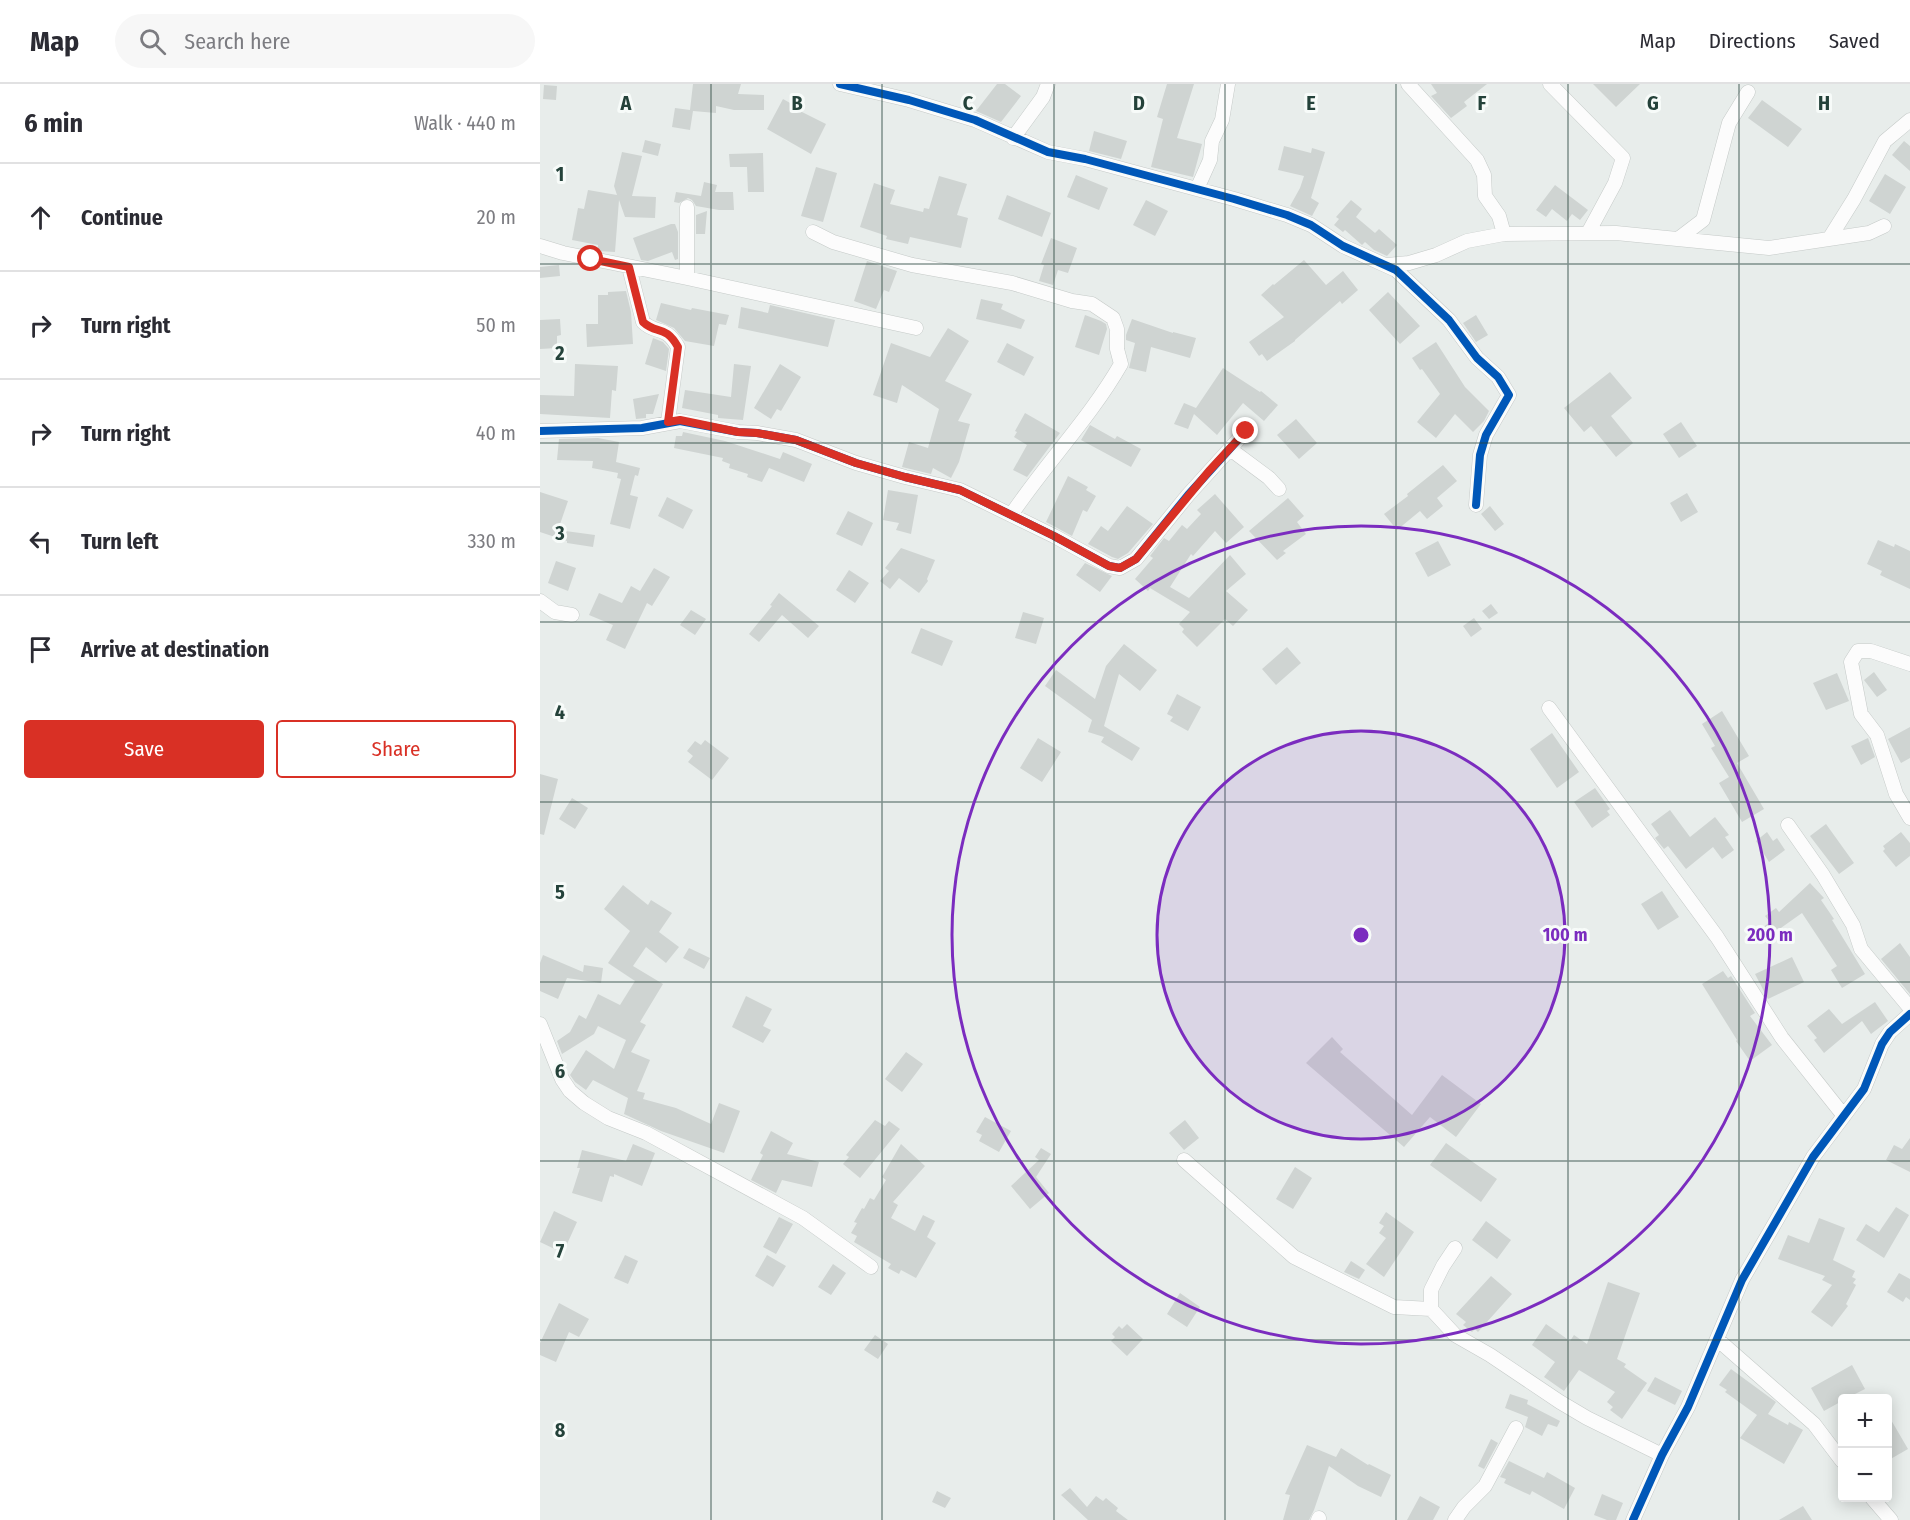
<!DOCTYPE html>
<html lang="en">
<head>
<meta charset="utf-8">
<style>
	body { margin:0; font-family:"Fira Sans Condensed",sans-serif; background:#f7f7f7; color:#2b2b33 }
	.controls { position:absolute; right:18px; bottom:18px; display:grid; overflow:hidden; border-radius:6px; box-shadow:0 3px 15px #0003 }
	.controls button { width:54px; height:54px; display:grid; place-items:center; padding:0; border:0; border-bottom:2px solid #e1e1e2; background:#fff; color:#2b2b33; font:30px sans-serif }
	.stop { position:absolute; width:18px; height:18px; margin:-14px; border:4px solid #d93025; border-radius:50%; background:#fff }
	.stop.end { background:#d93025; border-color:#fff; box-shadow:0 2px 6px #0008 }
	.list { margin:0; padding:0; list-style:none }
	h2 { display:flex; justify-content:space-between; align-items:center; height:78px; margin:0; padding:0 24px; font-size:26px }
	h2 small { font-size:20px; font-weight:400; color:#7c7c81 }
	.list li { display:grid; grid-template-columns:39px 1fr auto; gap:18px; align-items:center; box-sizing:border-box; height:108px; padding:0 24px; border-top:2px solid #e1e1e2 }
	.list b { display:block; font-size:22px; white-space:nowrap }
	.list em { font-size:20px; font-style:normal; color:#7c7c81 }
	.actions { display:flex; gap:12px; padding:18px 24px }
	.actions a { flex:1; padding:14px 0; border:2px solid #d93025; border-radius:6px; text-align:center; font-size:21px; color:#d93025 }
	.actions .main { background:#d93025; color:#fff }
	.icon { flex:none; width:33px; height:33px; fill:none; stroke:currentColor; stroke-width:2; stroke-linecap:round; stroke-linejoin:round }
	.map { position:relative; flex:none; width:1370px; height:1436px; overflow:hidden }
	header { display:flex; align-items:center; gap:36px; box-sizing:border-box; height:84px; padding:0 30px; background:#fff; border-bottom:2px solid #e1e1e2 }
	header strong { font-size:28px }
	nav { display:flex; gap:33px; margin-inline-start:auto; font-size:21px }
	.search { width:420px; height:54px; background:#f7f7f7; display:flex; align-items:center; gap:15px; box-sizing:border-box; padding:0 21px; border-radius:33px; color:#7c7c81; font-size:22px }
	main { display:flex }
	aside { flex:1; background:#fff }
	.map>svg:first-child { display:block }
	.building { fill:#cfd4d2 }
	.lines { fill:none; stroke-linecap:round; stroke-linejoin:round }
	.street-casing { stroke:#c5cac8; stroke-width:15 }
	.street { stroke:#fcfcfc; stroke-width:14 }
	.cycleway-casing { stroke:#f7fbf9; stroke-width:11 }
	.cycleway { stroke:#0057b8; stroke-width:8 }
	.route { stroke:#d93025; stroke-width:8 }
	.grid { fill:none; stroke:#24423a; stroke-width:1.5; stroke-opacity:0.55 }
	.ring { fill:none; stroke:#7b2cbf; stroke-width:3 }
	.grid-label { font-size:20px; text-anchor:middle; font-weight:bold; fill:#24423a; stroke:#f7fbf9; stroke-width:6; stroke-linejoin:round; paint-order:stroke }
	.centre { fill:#7b2cbf; stroke:#f7fbf9; stroke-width:3 }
	.ring-label { font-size:18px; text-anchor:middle; font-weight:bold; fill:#7b2cbf; stroke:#f7fbf9; stroke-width:6; stroke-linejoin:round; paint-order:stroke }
</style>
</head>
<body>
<header>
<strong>Map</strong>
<div class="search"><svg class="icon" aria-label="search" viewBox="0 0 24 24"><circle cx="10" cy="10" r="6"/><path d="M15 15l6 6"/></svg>Search here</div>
<nav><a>Map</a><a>Directions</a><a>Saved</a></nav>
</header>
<main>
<aside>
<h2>6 min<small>Walk · 440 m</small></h2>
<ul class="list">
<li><svg class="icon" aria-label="ahead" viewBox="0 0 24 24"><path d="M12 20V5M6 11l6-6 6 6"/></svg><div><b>Continue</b></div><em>20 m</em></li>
<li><svg class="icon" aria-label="right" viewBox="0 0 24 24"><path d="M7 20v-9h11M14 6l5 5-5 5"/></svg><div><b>Turn right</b></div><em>50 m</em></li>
<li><svg class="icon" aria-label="right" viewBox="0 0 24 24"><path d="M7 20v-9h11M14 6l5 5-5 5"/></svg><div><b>Turn right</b></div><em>40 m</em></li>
<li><svg class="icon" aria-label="left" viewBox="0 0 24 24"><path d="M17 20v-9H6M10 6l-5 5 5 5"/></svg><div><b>Turn left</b></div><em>330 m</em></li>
<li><svg class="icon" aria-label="arrive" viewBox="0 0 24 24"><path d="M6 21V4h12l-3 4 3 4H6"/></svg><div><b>Arrive at destination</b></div></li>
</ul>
<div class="actions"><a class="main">Save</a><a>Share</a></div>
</aside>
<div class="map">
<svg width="1370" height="1436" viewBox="0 0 1370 1436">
	<rect width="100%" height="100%" fill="#e8edeb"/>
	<path class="building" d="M153,0H201L198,10L224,11V26H194L176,22V29L153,27L150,46L132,43L135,24L150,26Z
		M457,0H465L481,12L461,38L436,27Z
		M627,0H654L637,54L662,60L653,93L611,83L623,35L617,33Z
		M891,0H947L924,18L927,22L911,34L891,12L897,9Z
		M1053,0H1100L1076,23Z
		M4,1L17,2L16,16L3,15Z
		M243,15L259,24L258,26L286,40L271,70L227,45Z
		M1222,16L1262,45L1248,63L1208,34Z
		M554,47L587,57L581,75L549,67Z
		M105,56L121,60L118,72L102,68Z
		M1364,57L1370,62V87L1352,71Z
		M744,62L771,69L772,64L785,68L771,114L779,119L772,132L750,122L760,104L764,92L738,86Z
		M82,68L102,72L92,112L116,113L115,134L85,133L79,116L75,168L58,167V161L32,156L38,124L44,125L48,106L77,111L74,102Z
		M223,69L224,108H208L207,83H190L189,70Z
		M276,83L297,89L283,138L261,132Z
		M1345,90L1366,103L1350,130L1329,117Z
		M536,91L568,104L559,126L527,113Z
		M399,92L427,100L417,131L428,134L421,164L370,153L368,160L346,155L347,152L320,143L334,99L355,106L350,120L383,128L384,124L389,125Z
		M164,98L177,101L175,108H193L194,126H179L156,122L152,116L148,114L139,119L134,118L136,108L161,112Z
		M1015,101L1048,126L1040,136L1032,130L1027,137L1012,125L1006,133L996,126Z
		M467,111L511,129L502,153L458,135Z
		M606,116L628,127L615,152L593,141Z
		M811,116L822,125L816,133L835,149L839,145L857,161L847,172L834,166L825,158L822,161L805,146L803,148L794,141L799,135L796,133Z
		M167,127L165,150H156V131Z
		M131,140H135L138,148V175L135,176L132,168L108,177L101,176L93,154Z
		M511,154L537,164L528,189L518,186L513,201L499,197L504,181L501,180Z
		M764,176L786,201L803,187L818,206L802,220L800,217L755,256V257L727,277L722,270L719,272L709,258L744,233L721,211L733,200L734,201Z
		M327,177L357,187L349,208L344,206L336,225L314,217Z
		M19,181L20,192L0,194V183Z
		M86,207L91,228L93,260L47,263L46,240H58V211H68V208Z
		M848,208L880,242L860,260L829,226Z
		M441,215L463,220L461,225L485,236L481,245L436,235Z
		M121,219L151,226L152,224L189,231L186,241L179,240L174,262L145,257L134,244L116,236Z
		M230,221L295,236L288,263L198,244L201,223L228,229Z
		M545,231L561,237L566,240L567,245L559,271L535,263Z
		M936,231L948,251L936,258L923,239Z
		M20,235L21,251L17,252V264L0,265V236Z
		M592,235L633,249V248L656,254L650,274L611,263L606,288L589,284L595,259L586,256V251Z
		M408,244L429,257L405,297L432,310L418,337L430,340L419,378L411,394L393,384L391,390L362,383L369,358L388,364L399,325L362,301L357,319L333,311L351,259L390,273Z
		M113,254L123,258L129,265L126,287L105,280Z
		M896,258L925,303L949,327L944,337L933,348L915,330L896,354L877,338L900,310L882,285L880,286L872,274Z
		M467,259L494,273L484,292L457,278Z
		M35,280L78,282L76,307L72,306L70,334L0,330V311L34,312Z
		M194,280L211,282L203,336L178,334V331L142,324L145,306L191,313Z
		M240,280L261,293L241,327L237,325L231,335L214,324Z
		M683,284L720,308L721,307L738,321L724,337L703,319L677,351L654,330L648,345L634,340L644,319L656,324Z
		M1070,288L1092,314L1071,332L1093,359L1076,373L1051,342L1044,348L1024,324Z
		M119,310L113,330H106V334L96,335L93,315Z
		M485,329L520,349L487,393L473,386L487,361L474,353L477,348L475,347Z
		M756,335L777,359L759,375L737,351Z
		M1141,338L1157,362L1139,374L1123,350Z
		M550,341L575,355L577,352L601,365L591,383L541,356Z
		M143,348L185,357L240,375L243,368L272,380L264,398L229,384L222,398L207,393L208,390L189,384L190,380L182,377L183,374L134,364L136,352H142Z
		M58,354L79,358L76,378L100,384L98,392L95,391L90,411L98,413L90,445L70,440L81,395L77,394L78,389L52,384L53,377L17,376L19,355Z
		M903,381L917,397L897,414L903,422L887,435L880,427L857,446L844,430L868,412L867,410Z
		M528,392L548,403L546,406L556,412L547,428L543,426L532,452L506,438Z
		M348,406L378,411L371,450L356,446L359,439L343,436Z
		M0,408L28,417L18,446L55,451L53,463L27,459V457L0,448Z
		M1147,409L1158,428L1141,438L1130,419Z
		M675,410L704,443L686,459L675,447L653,472L651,470L630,503L649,514L690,471L706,490L686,507L708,526L693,542L685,535L657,563L642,548L644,545L639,540L650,528L610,504L608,507L595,495L613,474L610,472L624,454L629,457L642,441L647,445L661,430L657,426Z
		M127,413L153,426L143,445L118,432Z
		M748,414L764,432L757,438L766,450L743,467L746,469L737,476L709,447Z
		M587,422L613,440L588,469L578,475L572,473L548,460L561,442L568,447Z
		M950,422L964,440L955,447L941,430Z
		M308,427L333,439L322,462L296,450Z
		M1338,456L1354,463L1355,460L1370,467V505L1340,491L1342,487L1327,480Z
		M898,457L911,481L888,493L875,469Z
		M361,464L395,476L387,495L388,497L379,509L359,494L350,505L340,497L349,487L345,484Z
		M16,477L36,484L28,507L8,499Z
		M545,479L572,492L560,508L536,491Z
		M114,484L130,493L112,522L107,519L85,565L66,556L73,541L49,531L59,509L82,519L91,502L100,507Z
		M309,486L329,499L315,519L296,506Z
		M239,509L279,542L268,554L242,531L219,558L209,550L232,522L230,521Z
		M951,520L958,529L949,535L942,527Z
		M151,526L166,535L155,551L140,541Z
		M483,528L504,534L496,560L475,554Z
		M934,534L942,545L931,553L923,542Z
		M381,544L413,557L402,582L371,569Z
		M584,560L617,586L600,607L579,590L564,642L600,664L592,677L561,658L564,653L548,648L552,636L505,602L516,586L555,615L566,582Z
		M747,563L761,579L736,601L722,585Z
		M1334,588L1347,606L1337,613L1324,596Z
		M1297,589L1309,617L1286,626L1273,599Z
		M637,610L661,623L648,647L630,637L633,633L627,630Z
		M1182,627L1209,672L1197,679L1224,725L1202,738L1179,699L1189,693L1171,664L1175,662L1162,640Z
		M1370,643V674L1361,679L1348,655Z
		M1012,649L1039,688L1017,704L990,665Z
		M498,654L521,668L502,698L480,684Z
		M1328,654L1335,673L1321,681L1311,662Z
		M165,656L189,674L172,696L148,678L153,672L147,667L155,657L161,661Z
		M0,690L18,695L4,751L0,750Z
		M1055,704L1070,725L1067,727L1070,731L1052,744L1034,718Z
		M32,714L48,724L35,745L19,735Z
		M1130,726L1150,753L1175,733L1189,751L1185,753L1194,766L1182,775L1173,763L1146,785L1128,762L1124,765L1115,754L1119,751L1111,740Z
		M1286,740L1314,779L1299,790L1270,752Z
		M1227,748L1233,757L1237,754L1245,766L1229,778L1216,757Z
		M1361,748L1370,759V772L1356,783L1343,767L1345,765L1343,762Z
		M1270,799L1284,814L1281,816L1294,835L1292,836L1325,890L1302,904L1291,886L1297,882L1262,829L1224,856L1218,847L1230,838L1225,832L1236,824L1239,828Z
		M83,801L108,821L111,816L132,829L119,848L139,863L126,879L106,863L93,882L123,900L100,938L106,941L91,968L110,976L97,1007L105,1009L103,1015L136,1024L171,1040L179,1019L200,1027L184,1069L121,1047L84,1030L88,1014L53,996L46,1006L35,998L30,991L46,966L74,985L86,956L58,942L54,950L22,970L17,957L30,948L39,931L46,935L58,910L80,921L95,897L68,879L90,847L64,825Z
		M1122,807L1139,833L1118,846L1101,820Z
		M1360,859L1370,873V910L1341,875Z
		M149,864L170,874L164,885L143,874Z
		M3,871L43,888L44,881L63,884L61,899L27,894L18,915L0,907V879Z
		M1252,873L1264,898L1228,915L1215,890Z
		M1183,887L1188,894L1191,892L1215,929L1210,932L1232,961L1210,977L1196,957L1197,956L1162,900Z
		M206,912L232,925L223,942L231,946L223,959L192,943Z
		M1335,918L1348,937L1331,950L1322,937L1284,969L1274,956L1277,954L1267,942L1289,925L1302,940Z
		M792,953L803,965L800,968L872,1031L902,991L941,1020L916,1053L890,1033L864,1063L766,979Z
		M366,968L383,980L362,1008L345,995Z
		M445,1033L471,1047L459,1068L439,1057L442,1051L436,1048Z
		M335,1036L345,1042L349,1037L360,1045L320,1094L303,1080L309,1073L306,1071Z
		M645,1036L659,1054L644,1066L629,1049Z
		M231,1047L253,1059L247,1070L279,1078L272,1103L242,1096L236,1109L211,1096L223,1071L220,1069Z
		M1370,1054V1088L1346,1076L1354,1061L1362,1065Z
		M906,1059L957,1095L941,1118L890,1081Z
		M93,1060L115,1069L102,1102L74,1090V1093L70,1092L62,1118L32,1109L40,1084H37L42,1066L86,1077Z
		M361,1060L385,1082L353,1118L358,1121L351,1134L375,1147L383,1131L395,1137L387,1153L396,1159L376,1194L361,1186L359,1190L348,1184L351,1180L314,1158L317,1152L311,1149L317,1139L314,1138L322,1124L324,1125L330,1114L334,1116L346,1096L342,1093Z
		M501,1064L511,1070L496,1093L509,1109L490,1125L471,1102L499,1076L495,1073Z
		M755,1083L772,1094L753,1125L736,1115Z
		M1356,1123L1369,1131L1344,1174L1316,1156L1326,1140L1339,1148Z
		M14,1127L37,1138L23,1169L0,1158Z
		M846,1128L874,1148L844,1193L826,1180L846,1154L839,1149L844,1142L839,1139Z
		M239,1133L253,1140L236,1170L223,1163Z
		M1279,1134L1305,1144L1293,1176L1315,1187L1312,1193L1316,1195L1313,1199L1316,1201L1306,1220L1308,1222L1292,1243L1271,1228L1292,1201L1282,1196L1285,1192L1238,1175L1248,1151L1269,1159Z
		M946,1137L971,1156L957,1175L932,1156Z
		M85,1171L98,1177L88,1200L74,1194Z
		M227,1171L246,1182L233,1203L215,1192Z
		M811,1177L825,1186L819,1195L804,1188Z
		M293,1180L306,1189L291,1211L278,1203Z
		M1359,1189L1370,1195V1216L1366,1213L1363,1218L1347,1208Z
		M951,1192L972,1210L938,1248L935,1245L932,1248L923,1241L926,1238L916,1230Z
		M1068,1198L1100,1209L1077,1275L1086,1280L1084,1283L1107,1299L1082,1335L1070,1326L1073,1323L1067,1318L1075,1308L1039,1286L1024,1307L1004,1293L1015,1278L992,1261L1006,1240L1030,1257L1034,1251L1047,1260Z
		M640,1209L660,1223L647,1243L627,1230Z
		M19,1219L49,1235L39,1253L29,1248L16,1278L0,1271V1259Z
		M587,1240L603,1255L587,1272L571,1257L575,1253L572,1250L579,1242L582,1245Z
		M335,1251L348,1260L338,1275L324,1266Z
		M1312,1281L1325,1305L1307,1314H1302V1317L1284,1327L1271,1304Z
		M1191,1285L1236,1318L1228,1330L1248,1341L1249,1338L1263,1346L1244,1380L1200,1354L1217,1331L1185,1308L1187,1306L1179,1301Z
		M1115,1293L1142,1307L1135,1321L1107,1307Z
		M970,1310L988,1316L987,1320L1020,1337L1017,1343L1008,1340L1002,1352L985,1343L988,1333L965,1324Z
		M1347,1329L1368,1365L1347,1377Z
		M951,1355L958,1359L944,1385L938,1382Z
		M767,1361L796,1373L801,1364L828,1381L829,1380L851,1391L841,1413L818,1402L789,1382L774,1426L769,1436H743L750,1411L745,1410Z
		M969,1377L1004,1394L1007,1388L1035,1404L1024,1425L992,1407L990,1411L964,1399L966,1395L960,1393Z
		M530,1404L547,1423L556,1412L563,1417L566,1414L578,1424L576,1427L588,1436H548L521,1411Z
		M397,1407L411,1414L405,1424L392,1418Z
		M1062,1410L1083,1419L1076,1436H1067L1054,1431Z
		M880,1412L900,1423L893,1436H867Z
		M1263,1422L1272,1436H1239Z"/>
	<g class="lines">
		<defs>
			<path id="street" d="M300,0L369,16L435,36L508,68L545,75L694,115L747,131L771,141L803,162L856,186L909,236L937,274L958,293L969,311L946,351L940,371L936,421
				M868,0L937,76L944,91L945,112L959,132L964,150
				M1010,0L1083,74L1075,99L1048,149
				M473,54L503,13L508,0
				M657,105L670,76L672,57L682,36L688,0
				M273,148L293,158L372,181L472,199L532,217L552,220L573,234L577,245V265L581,280C550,334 506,379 471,431
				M1138,155L1163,136L1189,39L1208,8
				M1289,155L1314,115L1345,57L1370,36
				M0,162L23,169L147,194L376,244
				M847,181L869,179L896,171L927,157L964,150L1076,149L1229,164L1329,149L1344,142
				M89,183L103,238C116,251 125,240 138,263L128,338
				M147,194V123
				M0,347L102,344L140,337L198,348L217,349L256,356L316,379L365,393L420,406L514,452L569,482L580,484L596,475L648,411L706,347
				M690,365L729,394L739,405
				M0,517L15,528L32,531
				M1370,580L1331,567H1318L1311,578L1321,630L1337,651L1356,710L1370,734
				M1009,624L1177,853L1242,954L1304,1032
				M1248,741L1283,791L1313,841L1321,865L1370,924
				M0,940L22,995L30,1007L44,1019L68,1034L106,1049L263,1134L331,1183
				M644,1076L754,1173L854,1223L891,1225
				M915,1164L903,1182L891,1206V1225L915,1251L950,1271L1020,1318L1047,1334L1122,1371
				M1177,1255L1274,1340L1302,1377
				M1332,1414L1351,1436
				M778,1436L779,1434
				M915,1436L924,1423L945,1402L976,1344
				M1093,1436L1122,1371L1148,1323L1202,1196L1273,1073L1324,1005L1342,960L1350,948L1370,930"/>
		</defs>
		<use href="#street" class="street-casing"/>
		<use href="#street" class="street"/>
		<defs>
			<path id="cycleway" d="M300,0L369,16L435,36L508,68L545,75L694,115L747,131L771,141L803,162L856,186L909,236L937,274L958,293L969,311L946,351L940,371L936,421
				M0,347L102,344L140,337L198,348L217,349L256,356L316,379L365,393L420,406L514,452L569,482L580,484L596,475L648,411L706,347
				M1093,1436L1122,1371L1148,1323L1202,1196L1273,1073L1324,1005L1342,960L1350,948L1370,930"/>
		</defs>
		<use href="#cycleway" class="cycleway-casing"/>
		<use href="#cycleway" class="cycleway"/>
	</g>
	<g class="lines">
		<path class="route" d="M51,175L89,183L103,238C117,251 125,240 138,263L128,338L140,336L198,348L217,349L256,356L316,379L365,393L420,406L514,452L569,482L580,484L596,475L669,387L706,347"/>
	</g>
	<path class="grid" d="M171,0V1436M342,0V1436M514,0V1436M685,0V1436M856,0V1436M1028,0V1436M1199,0V1436M0,180H1370M0,359H1370M0,538H1370M0,718H1370M0,898H1370M0,1077H1370M0,1256H1370"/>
	<circle cx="821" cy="851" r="204" fill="#7b2cbf" fill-opacity=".12"/>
	<g class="ring">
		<circle cx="821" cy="851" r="204"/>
		<circle cx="821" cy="851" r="409"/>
	</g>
	<g class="grid-label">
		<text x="86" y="26">A</text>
		<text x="257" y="26">B</text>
		<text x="428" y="26">C</text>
		<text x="599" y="26">D</text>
		<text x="771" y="26">E</text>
		<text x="942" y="26">F</text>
		<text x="1113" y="26">G</text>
		<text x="1284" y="26">H</text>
		<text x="20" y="97">1</text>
		<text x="20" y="276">2</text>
		<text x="20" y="456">3</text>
		<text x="20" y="635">4</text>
		<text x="20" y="815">5</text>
		<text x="20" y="994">6</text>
		<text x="20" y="1174">7</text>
		<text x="20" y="1353">8</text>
	</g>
	<circle cx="821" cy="851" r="9" class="centre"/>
	<g class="ring-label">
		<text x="1025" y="857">100 m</text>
		<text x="1230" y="857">200 m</text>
	</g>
</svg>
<div class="controls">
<button>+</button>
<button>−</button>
</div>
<div class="stop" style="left:51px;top:175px"></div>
<div class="stop end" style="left:706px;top:347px"></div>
</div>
</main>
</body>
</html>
